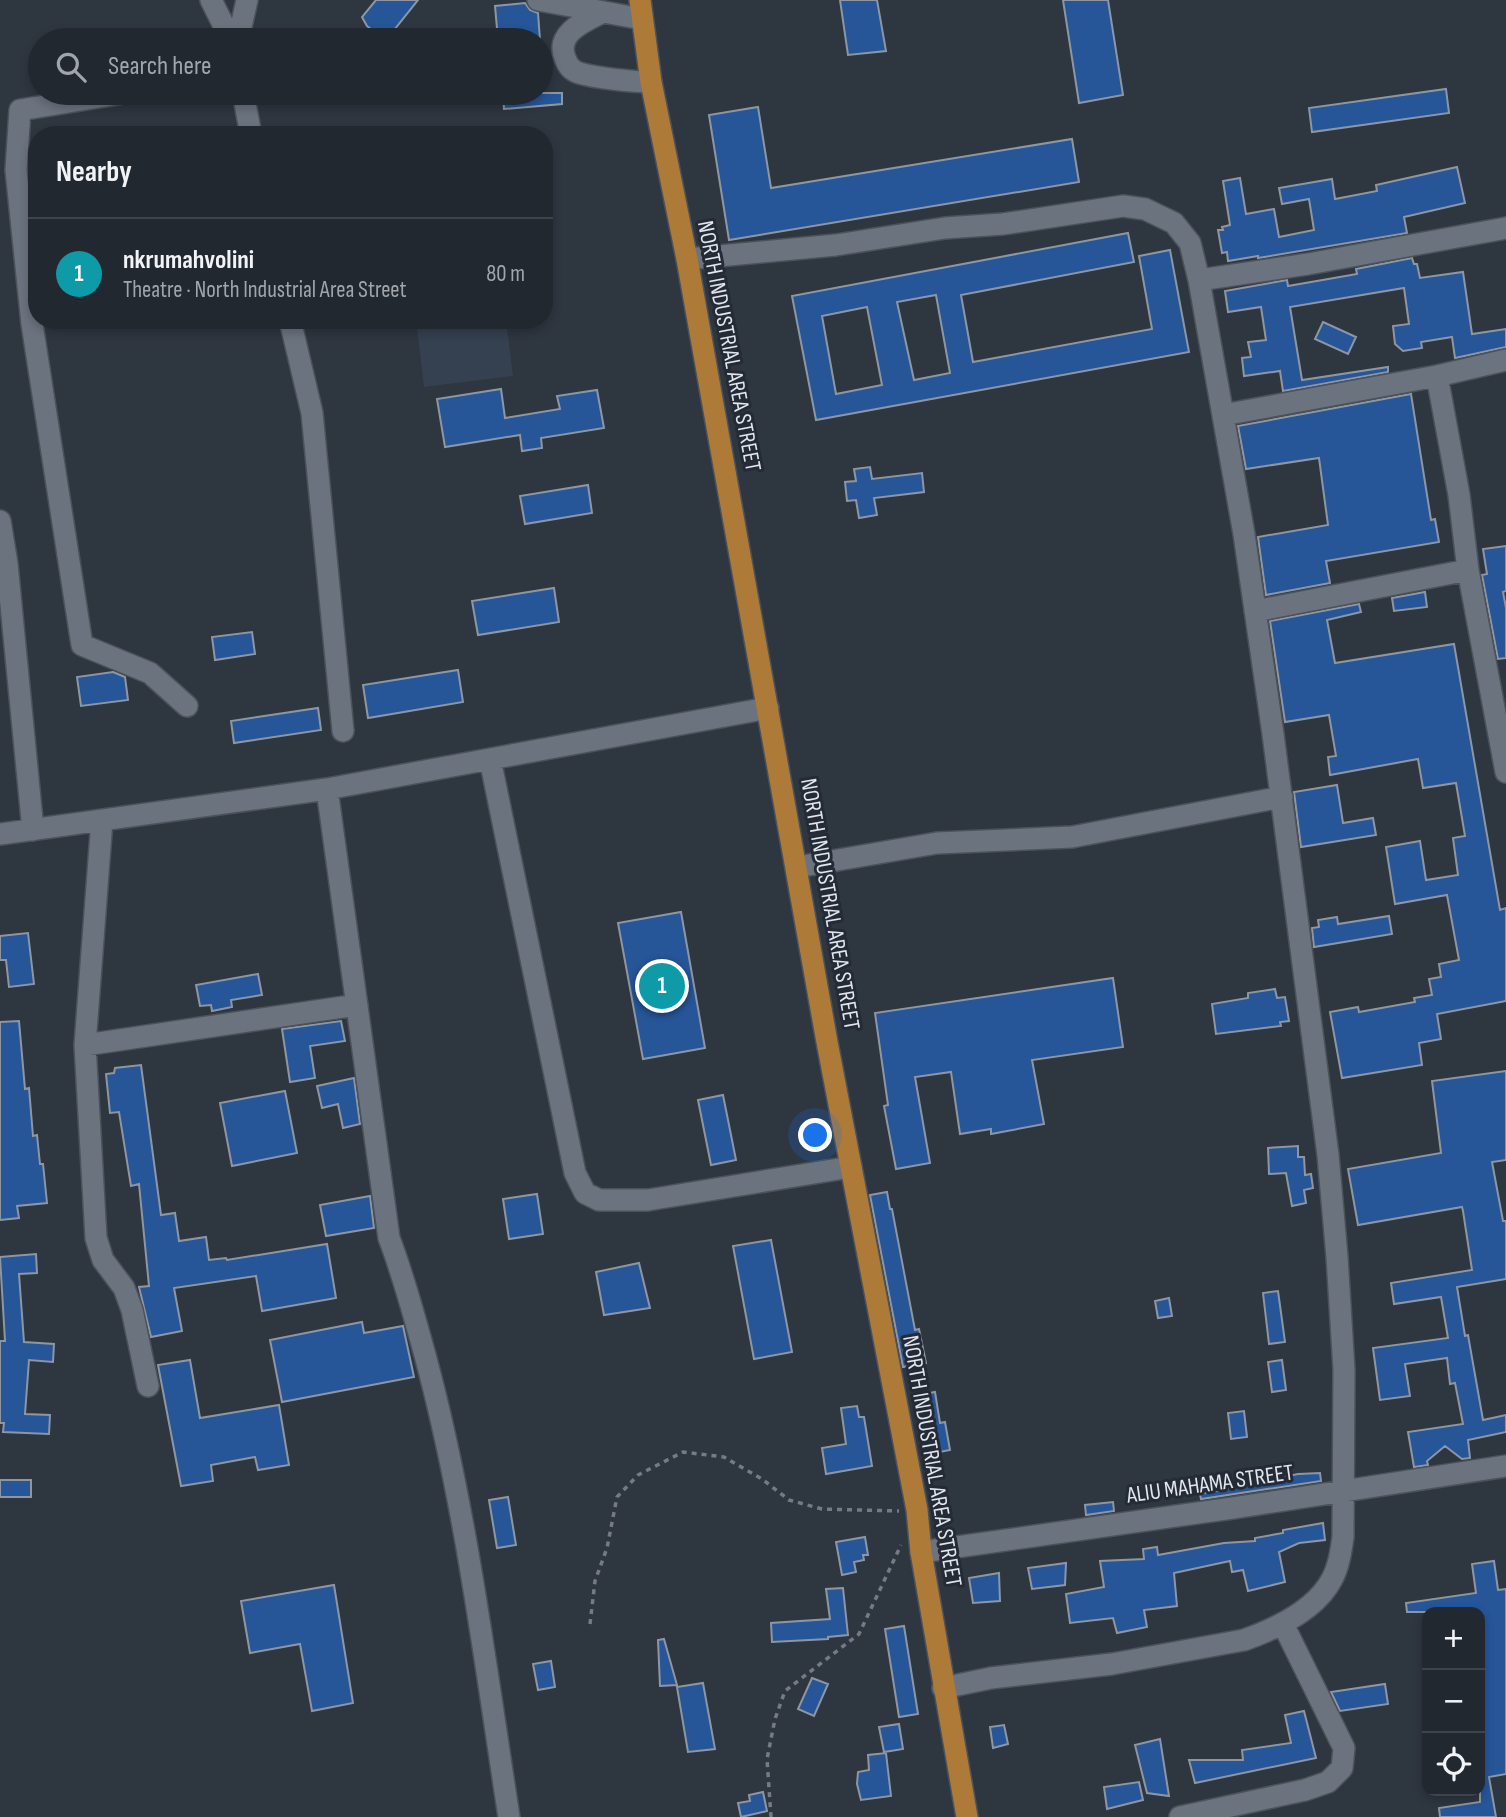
<!DOCTYPE html>
<html lang="en">
<head>
<meta charset="utf-8">
<style>
	body { margin:0; font-family:"Sofia Sans Condensed",sans-serif; background:#2a3038; color:#f1f3f6 }
	.controls { position:absolute; right:21px; bottom:21px; display:grid; overflow:hidden; border-radius:14px; box-shadow:0 4px 10px #0003 }
	.controls button { width:63px; height:63px; display:grid; place-items:center; padding:0; border:0; border-bottom:2px solid #3f444c; background:#222830; color:#f1f3f6; font:35px sans-serif }
	.you { position:absolute; left:816px; top:1136px; width:24px; height:24px; margin:-18px; border:5px solid #fff; border-radius:50%; background:#1a73e8; box-shadow:0 0 0 10px #1a73e833 }
	.badge { display:grid; place-items:center; width:46px; height:46px; border-radius:50%; background:#8c9099; color:#fff; font-size:23px; font-weight:700 }
	.pin { position:absolute; translate:-50% -50%; border:4px solid #fff; box-shadow:0 2px 7px #0006 }
	.list { margin:0; padding:0; list-style:none }
	h2 { display:flex; justify-content:space-between; align-items:center; height:91px; margin:0; padding:0 28px; font-size:30px }
	h2 small { font-size:23px; font-weight:400; color:#a2a6ab }
	.list li { display:grid; grid-template-columns:46px 1fr auto; gap:21px; align-items:center; box-sizing:border-box; height:112px; padding:0 28px; border-top:2px solid #3f444c }
	.list b { display:block; font-size:26px; white-space:nowrap }
	.list p { margin:0; font-size:23px; white-space:nowrap; color:#a2a6ab }
	.list em { font-size:23px; font-style:normal; color:#a2a6ab }
	.icon { flex:none; width:38px; height:38px; fill:none; stroke:currentColor; stroke-width:2; stroke-linecap:round; stroke-linejoin:round }
	.map { position:relative; flex:none; width:1506px; height:1817px; overflow:hidden }
	.search { position:absolute; background:#222830; box-shadow:0 4px 10px #0003; left:28px; top:28px; width:525px; height:77px; display:flex; align-items:center; gap:18px; box-sizing:border-box; padding:0 24px; border-radius:38px; color:#a2a6ab; font-size:26px }
	.panel { position:absolute; background:#222830; box-shadow:0 4px 10px #0003; left:28px; top:126px; width:525px; height:203px; border-radius:28px }
	.map>svg:first-child { display:block }
	.built { fill:#354050 }
	.building { fill:#265598; stroke:#8d96a2; stroke-width:2; fill-rule:evenodd }
	.lines { fill:none; stroke-linecap:round; stroke-linejoin:round }
	.minor-casing { stroke:#4c525a; stroke-width:24 }
	.major-casing { stroke:#4c525a; stroke-width:24 }
	.path { stroke:#747b84; stroke-width:3.5; stroke-dasharray:5 5; stroke-linecap:butt }
	.minor { stroke:#6b737f; stroke-width:21 }
	.major { stroke:#ad7a38; stroke-width:21 }
	.labels { text-anchor:middle; dominant-baseline:central; stroke-width:6; stroke-linejoin:round; paint-order:stroke }
	.street-label { font-size:23px; fill:#e2e7ee; stroke:#252b36 }
</style>
</head>
<body>
<div class="map">
<svg width="1506" height="1817" viewBox="0 0 1506 1817">
	<rect width="100%" height="100%" fill="#2e3640"/>
	<path class="built" d="M472,320H506L513,376L424,387L417,327Z"/>
	<path class="building" d="M376,0H418L386,40L367,26L362,17Z
		M840,0H877L886,51L848,55Z
		M1063,0H1108L1123,95L1079,103Z
		M525,3L530,10L538,13L540,40H498L495,6Z
		M1446,89L1449,113L1312,132L1309,108Z
		M503,93H562V104L504,109Z
		M758,107L771,188L1072,139L1079,182L729,240L709,115Z
		M1457,167L1465,203L1404,217L1407,233L1258,258V256L1228,261L1227,252L1222,253L1218,230H1223L1222,227L1230,225L1223,181L1240,178L1246,214L1274,209L1279,237L1314,230L1309,199L1282,204L1279,188L1332,179L1335,199L1377,191L1376,185Z
		M1128,233L1134,262L961,295L973,362L1152,329L1139,256L1170,250L1189,352L816,420L792,296ZM936,295L950,373L914,380L897,302ZM867,307L882,385L836,394L822,316Z
		M1412,258L1414,264H1417L1420,278L1463,272L1472,334L1506,329V347L1455,358L1452,337L1421,342L1422,348L1403,351L1395,344L1393,326L1409,324L1404,288L1290,307L1302,380L1388,367V372L1283,391L1280,371L1244,376L1242,358L1251,357L1248,342L1266,340L1261,307L1228,312L1225,291L1287,280L1288,286L1357,274L1356,269Z
		M1323,322L1356,337L1348,354L1315,339Z
		M501,389L505,418L560,409L557,396L597,390L604,428L541,438L542,448L522,451L520,435L445,447L437,399Z
		M1411,394L1431,520L1435,519L1439,542L1326,561L1330,583L1266,595L1258,537L1328,525L1319,458L1246,469L1238,426Z
		M870,467L872,479L922,473L924,492L874,498L877,515L859,518L856,500L847,501L845,482L856,481L854,469Z
		M588,485L592,513L525,524L520,496Z
		M1506,546V591L1503,592L1506,608V658L1498,659L1482,575L1487,574L1483,549Z
		M554,588L559,622L478,635L472,601Z
		M1425,592L1427,607L1394,611L1392,598Z
		M1359,604L1361,612L1327,620L1335,663L1454,644L1500,910L1506,908V1001L1437,1014L1441,1039L1419,1043L1422,1065L1342,1078L1330,1012L1358,1007L1359,1012L1415,1002L1414,998L1432,995L1429,979L1441,977L1439,964L1459,960L1447,895L1395,904L1386,847L1420,841L1426,880L1458,875L1453,838L1465,836L1456,783L1423,788L1418,759L1330,775L1328,757L1336,756L1329,715L1285,722L1270,621Z
		M252,632L255,654L215,660L212,637Z
		M458,670L463,702L368,718L363,685Z
		M113,672L125,677L128,700L81,706L77,677Z
		M318,708L321,730L234,743L231,721Z
		M1337,785L1343,823L1373,818L1376,835L1301,847L1294,792Z
		M681,912L705,1048L643,1059L618,923Z
		M1389,916L1392,934L1314,947L1312,928L1319,927L1318,920L1337,917L1338,924Z
		M28,933L34,984L9,987L6,960H0V936Z
		M258,974L262,995L231,1000L232,1007L212,1011L211,1005L200,1006L196,985Z
		M1113,978L1123,1047L1032,1060L1044,1124L991,1134V1129L960,1134L951,1072L915,1077L930,1163L896,1169L884,1106L888,1105L875,1013Z
		M1275,989L1277,998L1285,997L1289,1021L1280,1022L1281,1026L1216,1034L1212,1004L1248,998V993Z
		M19,1021L25,1089L29,1088L33,1136L37,1135L40,1164H43L47,1203L17,1206L19,1218L0,1220V1022Z
		M341,1021L345,1041L310,1046L315,1078L290,1082L282,1029Z
		M141,1065L161,1215L175,1213L179,1241L206,1237L209,1260L226,1258L227,1260L327,1244L336,1298L262,1311L256,1276L174,1288L182,1331L151,1337L139,1287L149,1286L139,1184L131,1186L119,1112L110,1113L106,1074L114,1073L115,1068Z
		M1506,1071V1160L1492,1162L1503,1221H1506V1279L1457,1287L1465,1336L1468,1335L1483,1420L1506,1415V1432L1468,1440L1470,1458L1462,1459L1445,1446L1427,1461L1428,1465L1414,1467L1408,1432L1463,1424L1455,1383L1450,1384L1447,1358L1405,1364L1410,1396L1380,1400L1373,1348L1448,1338L1441,1297L1394,1304L1391,1283L1472,1270L1463,1211L1462,1207L1358,1225L1348,1169L1441,1153L1432,1081Z
		M354,1078L360,1124L343,1128L338,1104L322,1108L317,1086Z
		M285,1091L297,1153L232,1166L220,1103Z
		M723,1095L736,1160L711,1165L698,1100Z
		M1298,1146V1157H1304L1305,1175L1311,1174L1313,1188L1304,1190L1306,1203L1292,1206L1286,1173L1269,1174L1268,1148Z
		M887,1192L890,1209H892L915,1330L919,1329L926,1363L903,1367L870,1195Z
		M537,1194L543,1234L509,1239L503,1199Z
		M370,1196L374,1228L326,1236L320,1205Z
		M771,1240L792,1352L754,1359L733,1246Z
		M36,1254L37,1273L19,1274L24,1342L54,1344L53,1362L29,1360L25,1414L50,1415L49,1434L3,1432L4,1423H0V1341H5L0,1257Z
		M639,1263L650,1308L604,1315L596,1272Z
		M1278,1291L1285,1342L1269,1344L1263,1293Z
		M1169,1298L1172,1316L1158,1318L1155,1301Z
		M362,1322L364,1333L403,1326L414,1377L282,1402L270,1340Z
		M190,1360L200,1418L279,1405L289,1465L258,1470L255,1457L211,1465L213,1481L181,1486L158,1365Z
		M1282,1360L1286,1390L1272,1392L1268,1362Z
		M935,1392L940,1423L945,1422L950,1450L929,1454L919,1395Z
		M857,1406L859,1417H864L872,1466L826,1474L822,1448L846,1444L841,1408Z
		M1244,1411L1247,1437L1231,1439L1228,1413Z
		M1320,1473L1321,1481L1201,1499L1200,1494L1298,1474Z
		M0,1480H31V1497H0Z
		M508,1497L516,1545L497,1548L489,1500Z
		M1113,1502L1114,1511L1086,1515L1085,1505Z
		M1323,1523L1325,1540L1299,1543L1279,1552L1285,1582L1248,1591L1243,1570L1232,1572L1230,1561L1174,1573L1177,1606L1144,1610L1147,1627L1117,1633L1113,1618L1070,1623L1066,1594L1104,1587L1100,1561L1144,1559L1143,1549L1157,1547L1158,1555L1224,1543L1255,1541V1538L1283,1533V1530Z
		M865,1537L868,1555H863L864,1560L854,1562L856,1572L842,1575L836,1542Z
		M1494,1561L1498,1590L1506,1589V1774L1489,1777L1496,1817H1440L1439,1808L1480,1802V1612H1407L1406,1603L1476,1593L1472,1564Z
		M1066,1563L1065,1585L1032,1589L1028,1568Z
		M999,1573L1000,1601L973,1603L969,1578Z
		M334,1585L353,1703L312,1711L300,1644L250,1653L241,1601Z
		M843,1588L848,1635L828,1637V1639L772,1642L771,1623L830,1619L826,1589Z
		M904,1626L918,1714L899,1717L885,1629Z
		M664,1639L677,1685L660,1686L658,1640Z
		M551,1661L555,1687L538,1690L533,1664Z
		M812,1678L828,1684L814,1716L798,1709Z
		M703,1683L715,1749L688,1752L677,1687Z
		M1385,1684L1388,1704L1340,1711L1331,1692Z
		M1304,1711L1316,1758L1195,1783L1189,1760H1243L1242,1750L1291,1743L1285,1715Z
		M899,1724L903,1749L884,1752L879,1727Z
		M1004,1725L1008,1744L993,1748L990,1727Z
		M1160,1739L1169,1796L1147,1793L1135,1745Z
		M886,1753L891,1796L861,1800L857,1784L858,1772L869,1770L868,1755Z
		M1139,1782L1143,1800L1107,1809L1104,1787Z
		M763,1792L767,1811L741,1817L738,1803L750,1801L749,1795Z"/>
	<g class="lines">
		<defs>
			<path id="minor" d="M211,0L231,40
				M538,0L642,19
				M603,12C585,21 555,33 565,58C568,66 571,70 579,73C595,78 634,82 651,82
				M238,40L247,0
				M124,93L20,110L16,170L32,324L82,645L150,673L187,706
				M243,93L251,135
				M687,259L836,245L945,228L1003,224L1123,206L1145,209L1174,223L1190,243L1199,280L1244,534L1273,734L1328,1155L1337,1257L1344,1370L1343,1537C1341,1551 1339,1566 1332,1579C1316,1610 1275,1629 1244,1640L1112,1664L991,1678L943,1688
				M1199,280L1308,264L1506,228
				M290,320L312,413L343,731
				M1437,376L1459,495L1468,570L1506,772
				M1223,415L1437,376L1506,360
				M0,521L7,564L33,830
				M1255,611L1468,570
				M490,759L575,1173L585,1193L599,1200H648L851,1167
				M327,789L389,1238C404,1277 414,1316 425,1355C466,1507 485,1663 509,1817
				M102,820L85,1045L96,1238L103,1260L124,1288L132,1310L148,1386
				M0,834L327,789L768,708
				M797,867L937,843L1072,837L1282,797
				M85,1045L357,1005
				M921,1552L1233,1508L1506,1466
				M1180,1817L1305,1790L1328,1782L1342,1768L1344,1748L1283,1624"/>
			<path id="major" d="M640,0L651,82L687,259L827,1042L917,1510L921,1552L967,1817"/>
		</defs>
		<use href="#minor" class="minor-casing"/>
		<use href="#major" class="major-casing"/>
		<path class="path" d="M590,1624L595,1581L607,1548L617,1497L638,1475L683,1452L724,1457L762,1479L789,1500L822,1509L899,1511
			M771,1817L767,1759L775,1719L785,1691L859,1634L901,1545"/>
		<use href="#minor" class="minor"/>
		<use href="#major" class="major"/>
	</g>
	<g class="labels">
		<g class="street-label">
			<text transform="translate(729 346) rotate(79)">NORTH INDUSTRIAL AREA STREET</text>
			<text transform="translate(830 904) rotate(80)">NORTH INDUSTRIAL AREA STREET</text>
			<text transform="translate(932 1461) rotate(80)">NORTH INDUSTRIAL AREA STREET</text>
			<text transform="translate(1210 1484) rotate(-8)">ALIU MAHAMA STREET</text>
		</g>
	</g>
</svg>
<div class="controls">
<button>+</button>
<button>−</button>
<button><svg class="icon" aria-label="locate" viewBox="0 0 24 24"><circle cx="12" cy="12" r="6"/><path d="M12 2v4M12 18v4M2 12h4M18 12h4"/></svg></button>
</div>
<div class="you"></div>
<div class="pin badge" style="left:662px;top:986px;background:#0f9aa8">1</div>
<div class="search"><svg class="icon" aria-label="search" viewBox="0 0 24 24"><circle cx="10" cy="10" r="6"/><path d="M15 15l6 6"/></svg>Search here</div>
<section class="panel">
<h2>Nearby<small></small></h2>
<ul class="list">
<li><span class="badge" style="background:#0f9aa8">1</span><div><b>nkrumahvolini</b><p>Theatre · North Industrial Area Street</p></div><em>80 m</em></li>
</ul>
</section>
</div>
</body>
</html>
